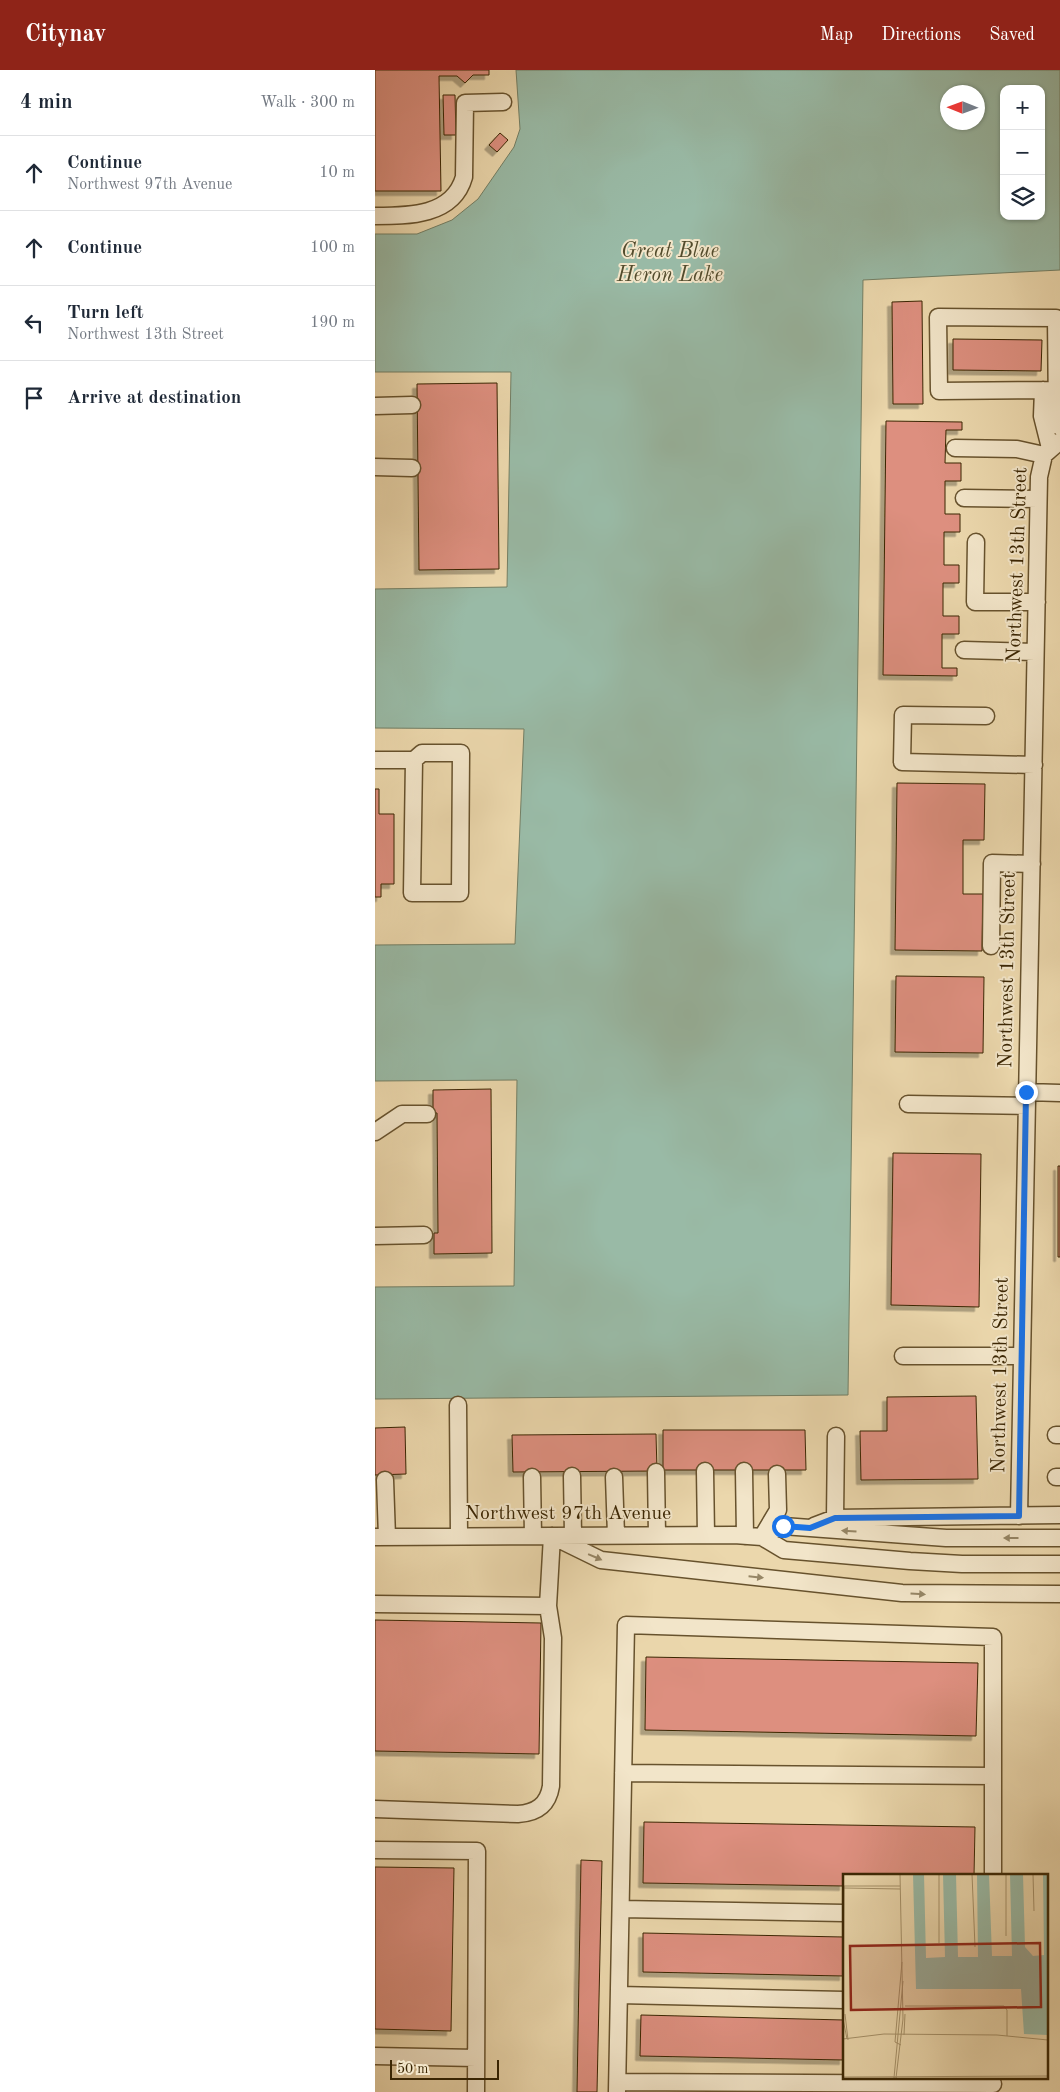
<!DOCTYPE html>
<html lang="en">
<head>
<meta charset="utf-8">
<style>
	body { margin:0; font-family:"Old Standard TT",serif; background:#f6f6f7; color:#1f2937 }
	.controls { position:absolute; right:15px; top:15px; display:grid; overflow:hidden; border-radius:10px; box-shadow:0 1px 4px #0004 }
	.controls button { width:45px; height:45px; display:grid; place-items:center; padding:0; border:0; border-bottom:1px solid #e0e1e3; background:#fff; color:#1f2937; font:25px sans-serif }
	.compass { position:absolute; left:565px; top:15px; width:45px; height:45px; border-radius:50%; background:#fff; box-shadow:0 1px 4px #0004; rotate:271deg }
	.scale { position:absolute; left:15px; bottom:12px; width:109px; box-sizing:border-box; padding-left:5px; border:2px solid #3b2603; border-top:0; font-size:14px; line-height:18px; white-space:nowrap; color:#3b2603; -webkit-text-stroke:4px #f2e5c9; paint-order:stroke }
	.stop { position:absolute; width:15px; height:15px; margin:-11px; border:4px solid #1a73e8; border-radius:50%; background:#fff }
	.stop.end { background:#1a73e8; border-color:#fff; box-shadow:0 1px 5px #0008 }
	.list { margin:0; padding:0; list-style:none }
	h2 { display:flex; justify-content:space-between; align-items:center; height:65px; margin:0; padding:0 20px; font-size:21px }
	h2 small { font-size:16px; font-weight:400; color:#747a83 }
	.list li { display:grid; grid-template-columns:32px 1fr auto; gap:15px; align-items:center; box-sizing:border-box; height:75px; padding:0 20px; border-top:1px solid #e0e1e3 }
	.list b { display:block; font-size:19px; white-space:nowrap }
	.list p { margin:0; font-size:16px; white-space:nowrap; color:#747a83 }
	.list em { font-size:16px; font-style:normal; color:#747a83 }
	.icon { flex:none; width:28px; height:28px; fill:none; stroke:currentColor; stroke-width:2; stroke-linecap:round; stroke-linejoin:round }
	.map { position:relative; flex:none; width:685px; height:2022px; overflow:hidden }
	header { display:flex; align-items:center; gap:30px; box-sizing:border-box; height:70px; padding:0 25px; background:#8f2418; color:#fff }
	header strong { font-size:24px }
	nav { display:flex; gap:28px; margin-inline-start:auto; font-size:18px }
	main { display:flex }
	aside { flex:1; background:#fff }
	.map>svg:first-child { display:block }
	.water { fill:#99baa6; stroke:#737f65; fill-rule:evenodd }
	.building { fill:#dd8f7f; stroke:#3b2603; filter:url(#shadow) }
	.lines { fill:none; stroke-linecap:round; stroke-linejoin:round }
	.minor-casing { stroke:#67522d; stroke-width:19 }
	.minor { stroke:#f2e5c9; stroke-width:16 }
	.oneway { fill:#968666 }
	.route { stroke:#1a73e8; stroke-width:6 }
	.labels { text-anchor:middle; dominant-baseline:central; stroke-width:4; stroke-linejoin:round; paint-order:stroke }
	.street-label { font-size:20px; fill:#3b2603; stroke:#f2e5c9 }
	.water-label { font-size:21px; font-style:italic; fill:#524b2c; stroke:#f2e5c9 }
	.inset-road { fill:none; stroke:#a59068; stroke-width:1 }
	.view { fill:#8f2418; fill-opacity:0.15; stroke:#8f2418; stroke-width:2.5 }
	.inset-edge { fill:none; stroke:#3b2603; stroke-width:2.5 }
</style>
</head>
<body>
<header>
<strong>Citynav</strong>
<nav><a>Map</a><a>Directions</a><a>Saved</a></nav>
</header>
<main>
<aside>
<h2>4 min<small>Walk · 300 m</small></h2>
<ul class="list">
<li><svg class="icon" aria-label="ahead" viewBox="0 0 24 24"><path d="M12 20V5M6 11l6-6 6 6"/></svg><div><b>Continue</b><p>Northwest 97th Avenue</p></div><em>10 m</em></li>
<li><svg class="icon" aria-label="ahead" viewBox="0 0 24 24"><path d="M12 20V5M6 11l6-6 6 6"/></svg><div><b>Continue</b></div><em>100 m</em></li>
<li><svg class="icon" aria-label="left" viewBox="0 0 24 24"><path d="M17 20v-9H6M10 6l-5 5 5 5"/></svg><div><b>Turn left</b><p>Northwest 13th Street</p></div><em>190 m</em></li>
<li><svg class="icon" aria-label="arrive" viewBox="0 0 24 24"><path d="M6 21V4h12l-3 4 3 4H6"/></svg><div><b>Arrive at destination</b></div></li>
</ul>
</aside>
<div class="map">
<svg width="685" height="2022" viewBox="0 0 685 2022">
	<defs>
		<filter id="shadow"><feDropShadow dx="-4.5" dy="4.5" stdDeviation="0" flood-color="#0004"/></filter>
	</defs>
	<rect width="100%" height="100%" fill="#ebd7ac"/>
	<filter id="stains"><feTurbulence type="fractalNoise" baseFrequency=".004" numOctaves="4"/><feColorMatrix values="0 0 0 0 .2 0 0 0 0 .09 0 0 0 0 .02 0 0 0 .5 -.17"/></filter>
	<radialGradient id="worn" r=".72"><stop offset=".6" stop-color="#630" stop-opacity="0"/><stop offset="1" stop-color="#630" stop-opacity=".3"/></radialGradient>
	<path class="water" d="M141,0H685V200L488,210L473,1325L0,1329V1217L139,1216L142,1010L0,1011V875L140,874L149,659L0,658V519L132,517L136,302H0V164H42L77,150L103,129L139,77L145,59ZM629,19H666V146H629ZM572,22H602V52H572Z"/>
	<path class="building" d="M0,0H114V5H98L90,13L82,6H64L66,121H0Z
		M68,25H80L81,65H69Z
		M125,63L133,70L122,82L114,75Z
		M547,231L548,334H518L517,232Z
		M578,269L667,270L666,301L578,300Z
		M122,313L124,499L44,500L42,314Z
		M511,351L587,352V360H571L570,393H586V411H570V444H585V462H569V495H584V513H568V546H584V564H567V598H582V606L508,605Z
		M522,713L610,714L609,770H588V824H608L607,881L520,880Z
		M0,719H4V744H19V814H6V827H0Z
		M521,906L609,907L608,983L520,982Z
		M116,1019L117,1183L59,1184V1163H63L62,1043H58V1020Z
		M518,1083L606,1084L604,1237L516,1235Z
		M683,1096H685V1187H683Z
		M601,1326L603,1409L486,1410L485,1361H512V1327Z
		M30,1357L31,1404L0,1405V1358Z
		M288,1360H430L431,1400H288Z
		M281,1364L282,1401L138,1402L137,1365Z
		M0,1550L166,1553L164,1684L0,1681Z
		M271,1587L603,1593L601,1666L270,1660Z
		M269,1752L600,1757L599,1806H469V1816L268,1813Z
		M206,1790L227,1791L222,2022H202Z
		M0,1797L79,1798L76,1961L0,1959Z
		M268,1863L469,1867V1906L268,1902Z
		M266,1945L469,1950V1990L265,1986Z"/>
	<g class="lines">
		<defs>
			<path id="minor" d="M0,146C34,146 78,146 89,107L90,33L128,32
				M668,320L667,346L675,378
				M682,320L564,321L563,247L681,248L682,347L685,357
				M0,336L37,335
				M580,378L642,379L669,385
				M0,397L37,398
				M589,428L663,429
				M601,472L600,532H662
				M589,580L660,582
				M611,646L528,645L527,692L659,695
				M47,683H86L85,823H37L39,690Z
				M0,690H39
				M616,876L617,793L657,794
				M651,1022L685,1023
				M533,1034L651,1036
				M0,1062L27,1044H52
				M0,1166L49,1165
				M528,1286H647
				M83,1335L84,1466
				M681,1365H685
				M330,1401L331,1465
				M369,1401L370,1466
				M281,1402L282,1465
				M197,1406L198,1465
				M157,1407L158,1466
				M239,1407L241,1465
				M681,1407H685
				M10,1410L12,1467
				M644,1446L664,407L669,385L685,371
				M460,1448L461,1366
				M439,1456L460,1448L685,1445
				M0,1467L359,1465L387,1467L409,1480L535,1491L587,1494H685
				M387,1467L408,1456L571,1468H685
				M387,1467L403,1440L402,1404
				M181,1468L226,1490L527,1523L685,1524
				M0,1534L173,1536
				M248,1703L618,1706
				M0,1739L143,1744C161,1743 173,1735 176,1716L178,1568L173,1536L177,1466
				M0,1780L102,1781L101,2022
				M246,1839L469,1843
				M244,1925L469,1930
				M0,1986L101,1988
				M243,2012L618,2014
				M242,2022L251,1555L618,1567V1806"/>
		</defs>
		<use href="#minor" class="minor-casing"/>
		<use href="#minor" class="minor"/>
	</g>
	<defs><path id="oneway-solid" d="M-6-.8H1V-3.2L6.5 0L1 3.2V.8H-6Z" transform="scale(1.25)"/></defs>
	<g class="oneway">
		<use href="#oneway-solid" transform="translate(474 1461) rotate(-176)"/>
		<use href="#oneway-solid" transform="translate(636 1468) rotate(180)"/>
		<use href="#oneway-solid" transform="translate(220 1487) rotate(23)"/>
		<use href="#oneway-solid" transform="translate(381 1507) rotate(6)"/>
		<use href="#oneway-solid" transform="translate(543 1524) rotate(4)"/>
	</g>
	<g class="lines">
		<path class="route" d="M408,1456L435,1458L460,1448L644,1446L651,1022"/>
	</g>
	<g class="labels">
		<g class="street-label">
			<text transform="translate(643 495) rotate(-88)">Northwest 13th Street</text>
			<text transform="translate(633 900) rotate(-89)">Northwest 13th Street</text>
			<text transform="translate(626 1305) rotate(-89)">Northwest 13th Street</text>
			<text x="193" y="1444">Northwest 97th Avenue</text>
		</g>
		<g class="water-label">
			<text x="295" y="181">Great Blue<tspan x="295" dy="24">Heron Lake</tspan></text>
		</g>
	</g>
	<g transform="translate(468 1804)">
		<rect width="205" height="205" fill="#ebd7ac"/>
		<path d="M81,0L83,84L102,83L100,0H113L115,83H135L134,0H146L149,82H169L167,0H180L182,73L190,82L201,81L200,0H205V161L181,160L178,115H73L70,0Z" fill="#99baa6"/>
		<path class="inset-road" d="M96,0V69M129,0L132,73M190,0L191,37M1,12L0,145L4,165M1,12H57M1,14L57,15M163,62V0M62,132H161L164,136V162M2,140L5,166M61,161L62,140M0,165L41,160L154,161L205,166M58,171L52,168L59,88M0,203L205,202M51,204L60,107M53,204L60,145L57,0"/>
		<path class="view" d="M197,69L198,133L8,136L7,72Z"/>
		<rect width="205" height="205" class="inset-edge"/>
	</g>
	<rect width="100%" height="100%" filter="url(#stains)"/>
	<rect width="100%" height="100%" fill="url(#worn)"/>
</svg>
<div class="controls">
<button>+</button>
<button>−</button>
<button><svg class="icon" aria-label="layers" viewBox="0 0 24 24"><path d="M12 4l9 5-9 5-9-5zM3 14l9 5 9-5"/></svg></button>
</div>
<svg class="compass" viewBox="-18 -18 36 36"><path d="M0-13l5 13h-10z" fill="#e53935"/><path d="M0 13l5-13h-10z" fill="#747a83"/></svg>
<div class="scale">50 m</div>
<div class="stop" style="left:408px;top:1456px"></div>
<div class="stop end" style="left:651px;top:1022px"></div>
</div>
</main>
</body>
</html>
